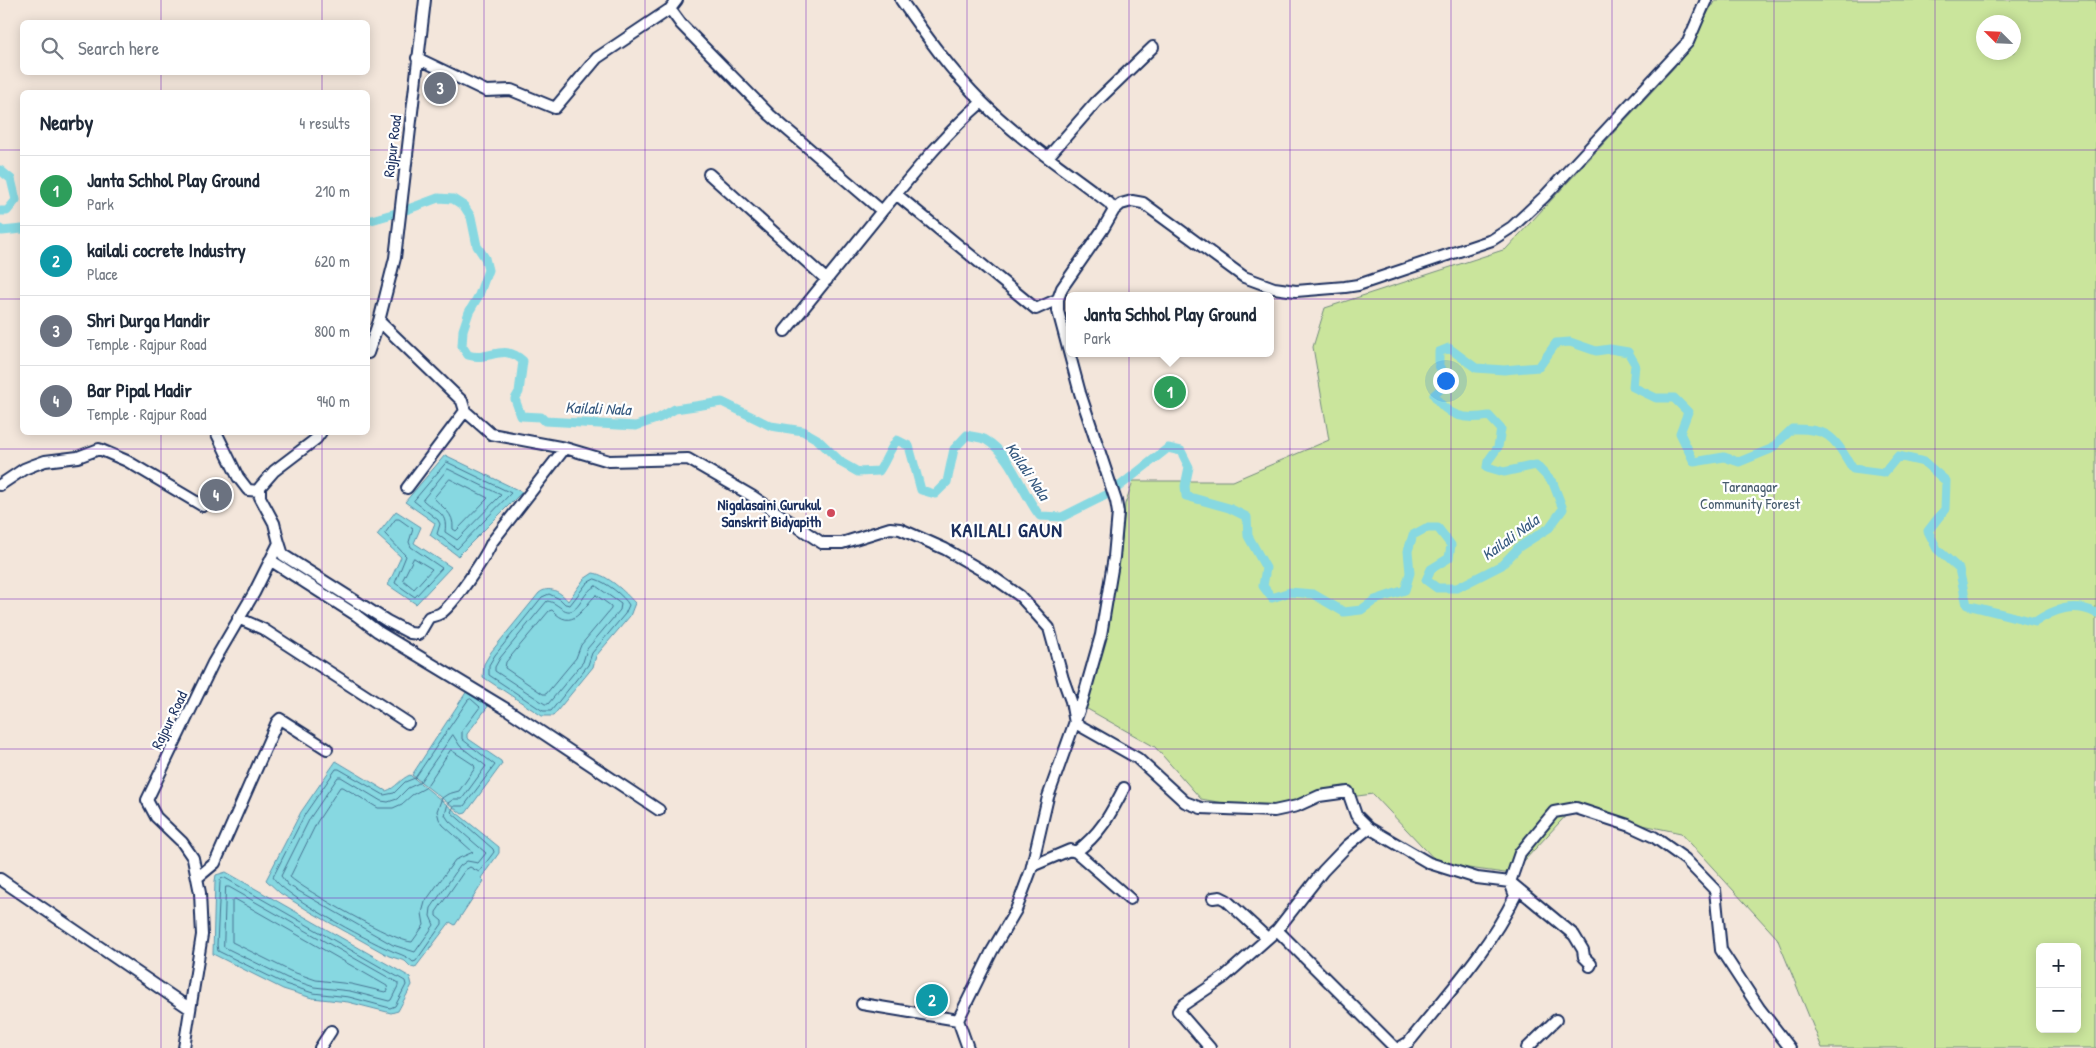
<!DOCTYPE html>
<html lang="en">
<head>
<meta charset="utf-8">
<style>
	body { margin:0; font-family:"Patrick Hand",sans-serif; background:#f2f2f3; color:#1f2937 }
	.controls { position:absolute; right:15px; bottom:15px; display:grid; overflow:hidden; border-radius:8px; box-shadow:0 2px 12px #0003 }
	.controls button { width:45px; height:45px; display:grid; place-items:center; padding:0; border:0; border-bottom:1px solid #e0e1e3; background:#fff; color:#1f2937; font:25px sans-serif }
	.compass { position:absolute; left:1976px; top:15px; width:45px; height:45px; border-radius:50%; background:#fff; box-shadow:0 2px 12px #0003; rotate:294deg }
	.you { position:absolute; left:1445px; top:380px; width:18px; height:18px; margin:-12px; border:4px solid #fff; border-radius:50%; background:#1a73e8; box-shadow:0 0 0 8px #1a73e833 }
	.badge { display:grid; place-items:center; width:32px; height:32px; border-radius:50%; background:#2563eb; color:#fff; font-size:16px; font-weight:700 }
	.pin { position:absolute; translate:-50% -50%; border:2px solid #fff; box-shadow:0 1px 5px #0006 }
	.popup { position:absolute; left:1066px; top:292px; width:208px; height:65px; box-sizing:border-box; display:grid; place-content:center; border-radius:8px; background:#fff; filter:drop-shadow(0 1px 4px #0005); font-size:16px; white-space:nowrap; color:#747a83 }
	.popup b { font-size:19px; color:#1f2937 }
	.popup::after { content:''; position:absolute; left:50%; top:100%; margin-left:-10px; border:10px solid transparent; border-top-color:#fff }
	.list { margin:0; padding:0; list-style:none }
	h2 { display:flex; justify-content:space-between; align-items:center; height:65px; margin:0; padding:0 20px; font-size:21px }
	h2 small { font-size:16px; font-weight:400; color:#747a83 }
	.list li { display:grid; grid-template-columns:32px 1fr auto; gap:15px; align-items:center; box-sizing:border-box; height:70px; padding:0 20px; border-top:1px solid #e0e1e3 }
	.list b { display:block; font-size:19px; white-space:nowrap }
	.list p { margin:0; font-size:16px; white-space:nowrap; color:#747a83 }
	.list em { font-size:16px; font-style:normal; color:#747a83 }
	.icon { flex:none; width:28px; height:28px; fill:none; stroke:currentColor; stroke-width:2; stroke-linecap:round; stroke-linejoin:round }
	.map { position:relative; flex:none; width:2096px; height:1048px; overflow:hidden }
	.search { position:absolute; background:#fff; box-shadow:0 2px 12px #0003; left:20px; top:20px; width:350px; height:55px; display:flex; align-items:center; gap:12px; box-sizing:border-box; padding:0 18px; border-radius:8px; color:#747a83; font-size:19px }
	.panel { position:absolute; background:#fff; box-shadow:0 2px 12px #0003; left:20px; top:90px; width:350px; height:345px; border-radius:8px }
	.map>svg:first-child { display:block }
	.green { fill:#cae59c; stroke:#728a7d; fill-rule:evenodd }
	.water { fill:#87d8e1; stroke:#5c94ad }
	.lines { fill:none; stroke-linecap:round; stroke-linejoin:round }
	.shore { stroke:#467392; stroke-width:1 }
	.canal { stroke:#87d8e1; stroke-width:9 }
	.minor-casing { stroke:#1b2f5e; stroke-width:14 }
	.minor { stroke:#fff; stroke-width:10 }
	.grid { fill:none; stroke:#7b2cbf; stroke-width:1; stroke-opacity:0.55 }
	.poi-dot { fill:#d1495b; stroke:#fff; stroke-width:2 }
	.labels { text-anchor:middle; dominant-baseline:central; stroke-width:4.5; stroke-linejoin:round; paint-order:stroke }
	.street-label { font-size:15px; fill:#1b2f5e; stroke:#fff }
	.park-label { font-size:15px; fill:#475c6e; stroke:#fff }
	.poi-label { font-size:15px; font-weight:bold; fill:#1b2f5e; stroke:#fff; text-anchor:end }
	.water-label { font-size:16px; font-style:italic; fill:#36597f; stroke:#fff }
	.district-label { font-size:20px; font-weight:bold; letter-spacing:1px; fill:#1b2f5e; stroke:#fff }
</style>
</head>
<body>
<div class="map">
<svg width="2096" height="1048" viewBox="0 0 2096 1048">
	<rect width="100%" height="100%" fill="#f3e6db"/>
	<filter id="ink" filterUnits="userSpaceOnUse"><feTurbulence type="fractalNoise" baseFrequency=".02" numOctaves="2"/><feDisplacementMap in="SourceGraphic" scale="10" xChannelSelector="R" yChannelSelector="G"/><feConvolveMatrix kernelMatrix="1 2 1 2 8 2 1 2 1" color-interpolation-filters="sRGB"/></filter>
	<g filter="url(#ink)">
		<path class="green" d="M1715,0H2096V1048H1822L1777,938L1681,833L1571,810L1512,874L1439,864L1373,794L1257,809L1201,799L1155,747L1082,706L1106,635L1120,558L1125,504L1133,481H1233L1329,440L1313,347L1325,308L1506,249L1681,60ZM1984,22H2014V52H1984ZM2040,947H2077V1029H2040Z"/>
		<path class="water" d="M445,455L522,492L458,556L430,535L435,523L405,502Z
			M396,511L421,527L414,543L451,567L416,604L388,585L401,557L377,535Z
			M593,573C608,575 625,592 635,603L630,616L596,656L593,667L553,716H542L483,677L484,664L491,652L539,593C549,585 561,592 568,601L584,579Z
			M467,691L489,705L467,734V738L501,761L502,764L466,813L462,814L412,775Z
			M336,761L386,791C396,788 400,779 410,775L499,847V853L481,878L484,881L455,925L450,922L415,968L411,967L405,961L389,956L309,911L280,893L266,880L301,812Z
			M226,872L410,977L412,985L398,1011L391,1013L348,1002L312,998L283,989L213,954L215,881L216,875Z"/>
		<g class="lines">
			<path class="shore" d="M447,462L511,493L457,549L437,534L440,524L438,520L414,501Z
				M448,469L501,495L457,540L445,532C448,511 435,512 423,500Z
				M450,479L488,498L456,531L453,529C454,512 443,509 434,498Z
				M396,519H399L413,529L409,542L411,547L442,568L415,597L395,583L406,556L385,534Z
				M414,558L432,569L414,589L403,580Z
				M595,579C606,582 624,596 629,605L625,614L592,653L588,665L551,711H543L489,675V665L495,655L542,597L549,594L560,599L565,604L570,605L587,583Z
				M596,586L621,604L620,610L587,649L583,662L548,704H545L495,671V667L500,658L547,601C560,602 567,622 580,603C584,597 589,588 596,586Z
				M596,595L611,606V609L581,645L576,658L546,694H543L505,668L506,662L549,611L552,610C573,633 582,608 596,595Z
				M471,699L480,707L462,731V739L495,765L464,806H454L451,812L493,849L494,852L479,872L470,867L465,870L436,912V916L442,921V924L416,961L413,962C406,955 398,954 390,950C367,940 282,895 273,877L305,814L336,769H339L384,795L394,793L405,782L415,778L468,700Z
				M453,735L460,746L486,766L462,799H454L448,803L445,815L449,821L486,853L478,863L467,861L460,866L431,908L430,916L434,925L415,952L393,945L288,885L281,876L310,818L338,777H341L381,801L388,802L397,799L408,788L419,783Z
				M451,750L474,765L475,768L459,791L448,794L442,798L437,811L439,819L443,825L473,852L455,860L425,902L422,913L424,925L412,942C396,942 304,890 290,877L317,822L340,787H343L378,808H393L402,804L412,795L425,788Z
				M225,878L405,981L406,985L395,1006L390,1008L349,997L313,993L285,984L218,951L217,945L220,881L221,879Z
				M226,887H229L398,983V986L391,1000L389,1001L350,991L314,987L287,978L224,947Z
				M235,899L387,986L388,991L385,992L351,984L316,980L290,971L232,942V902Z"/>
			<path class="canal" d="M0,170L11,179L16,200L7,211H0
				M368,221L403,211L438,198L453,199L464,206L471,217L477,246L485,258L488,270L479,295L469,312L463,330L462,346L468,355C488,362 504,342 523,361L519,392L515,399L521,416L541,417L545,421L636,426L659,418L675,409L722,402L771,426L803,431L817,439L842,463L858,472L879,471C886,461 889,450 897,440L909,446L921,490L935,494L947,482L954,449L967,435C973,437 981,437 986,440C1012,455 1022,494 1040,516L1062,517L1112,492L1168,448L1181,451L1189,467L1185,486L1186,496L1229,508L1247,517L1248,536L1266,568L1263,586L1272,598L1290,592L1313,594L1344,612L1361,610L1375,600L1405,590L1410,573L1408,551L1413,535L1426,528H1438L1451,545L1449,558L1431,569L1426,580L1437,588H1457L1502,565L1519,547L1549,528L1563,509L1553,483L1536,465L1504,472L1487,467L1488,461L1498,447L1501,429L1489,416C1465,420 1447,417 1434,395L1443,387L1446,376L1439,366V352L1449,348L1476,368L1504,370L1539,367L1556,343L1570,342L1596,351L1610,349L1628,352L1635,364L1633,387L1656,398H1674L1688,412L1680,433L1694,462L1724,457L1739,462L1771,449L1792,429C1831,428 1834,438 1853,469L1884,473L1898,456L1924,462L1946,481L1945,509L1928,531L1937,549L1959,569L1967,605L2035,622C2054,609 2074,602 2096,613
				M0,229L2,231L22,229"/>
			<defs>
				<path id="minor" d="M677,0L670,9L681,24L770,115L882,211C914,173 944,135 982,102
					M901,0C926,36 951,71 982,102C1020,140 1066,170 1109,203L1114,210
					M417,58L486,91L511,90L555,108L597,58L670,9
					M1048,157L1096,102L1153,47
					M709,174L827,280
					M896,194L1036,309L1058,299
					M379,321L462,401L465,411L491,434L565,448L609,461L688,459L752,496L822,543H842L890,528L900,529L945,549L993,577L1020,596L1049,628L1063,679L1071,701L1075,723L1137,758L1185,802L1201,808L1274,811L1297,806L1319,796L1348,792L1356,815L1369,828L1429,863L1477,878L1510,882L1574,935L1583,950L1584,957L1591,964L1590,966
					M785,331L882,211
					M368,353L379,321L395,258L425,0
					M216,432L238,477L248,490L260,491
					M0,485L24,469L34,465L45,461L78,457L99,449L127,461L203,506
					M407,488L465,411
					M278,539L283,555L387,621L410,633L419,634L429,617C433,616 438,615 441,613C454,604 485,558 492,542L565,448
					M270,560L356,615L377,631L508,710L659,810
					M238,618L263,629L408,723
					M1076,852C1101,833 1110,815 1124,788
					M1032,866L1070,850L1076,852L1130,899
					M197,878L215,863L277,722L280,719L327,749
					M0,879L189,1008
					M1213,898L1220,897L1226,900L1267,938
					M1277,930L1395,1048
					M862,1004L958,1020
					M184,1048L202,935L200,893L193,858L182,842L156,817L147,800L213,663L254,593L279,543L274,523L260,497V487L274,471L316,439L321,432
					M320,1048L331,1031
					M968,1048L958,1020L992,951L1016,910L1031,870L1048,797L1082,702L1101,635L1114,557L1118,513L1116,501L1080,393L1058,311V299L1062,288L1103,229L1114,210L1121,204L1132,201L1143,203L1244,277L1274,288L1296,291L1345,287L1358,285L1492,240L1512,227L1544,197L1688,42L1706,0
					M1210,1048L1178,1011L1183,1005L1223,978L1277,930L1323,871L1347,846L1369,828
					M1399,1048L1409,1042C1445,997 1490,948 1515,896L1510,882L1520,853L1554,812L1576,808L1628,825L1654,837L1685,859L1715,890L1721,950L1759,1008L1790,1048
					M1527,1048L1556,1020"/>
			</defs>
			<use href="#minor" class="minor-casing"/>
			<use href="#minor" class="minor"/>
		</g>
	</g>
	<path class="grid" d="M161,0V22M322,0V22M484,0V1048M645,0V1048M806,0V1048M967,0V1048M1129,0V1048M1290,0V1048M1451,0V1048M1612,0V1048M1774,0V1048M1935,0V1048M161,72V92M322,72V92M0,150H22M368,150H2096M0,299H22M368,299H2096M161,432V1048M322,432V1048M0,449H2096M0,599H2096M0,749H2096M0,898H2096"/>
	<circle class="poi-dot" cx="831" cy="513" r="5"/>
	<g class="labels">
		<g class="street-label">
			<text transform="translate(392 146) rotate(-83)">Rajpur Road</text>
			<text transform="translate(169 720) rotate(-64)">Rajpur Road</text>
		</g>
		<g class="park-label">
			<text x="1750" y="486">Taranagar<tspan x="1750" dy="17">Community Forest</tspan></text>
		</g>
		<g class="poi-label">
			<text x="821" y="504">Nigalasaini Gurukul<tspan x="821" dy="17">Sanskrit Bidyapith</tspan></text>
		</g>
		<g class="water-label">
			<text transform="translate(598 408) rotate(2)">Kailali Nala</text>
			<text transform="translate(1028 471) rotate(56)">Kailali Nala</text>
			<text transform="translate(1510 537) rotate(-36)">Kailali Nala</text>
		</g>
		<g class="district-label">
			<text x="1007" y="529">KAILALI GAUN</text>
		</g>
	</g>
</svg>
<div class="controls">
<button>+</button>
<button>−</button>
</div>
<svg class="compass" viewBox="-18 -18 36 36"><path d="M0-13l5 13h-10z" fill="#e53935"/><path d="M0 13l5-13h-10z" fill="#747a83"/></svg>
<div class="you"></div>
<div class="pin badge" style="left:1170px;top:392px;background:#2e9e5b">1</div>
<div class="popup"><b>Janta Schhol Play Ground</b>Park</div>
<div class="pin badge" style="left:932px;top:1000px;background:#0f9aa8">2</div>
<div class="pin badge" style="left:440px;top:88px;background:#6b7280">3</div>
<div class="pin badge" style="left:216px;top:495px;background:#6b7280">4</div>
<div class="search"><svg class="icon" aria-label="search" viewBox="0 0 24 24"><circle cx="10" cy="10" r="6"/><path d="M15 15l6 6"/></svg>Search here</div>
<section class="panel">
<h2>Nearby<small>4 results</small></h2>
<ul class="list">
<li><span class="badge" style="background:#2e9e5b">1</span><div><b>Janta Schhol Play Ground</b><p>Park</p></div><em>210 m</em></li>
<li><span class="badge" style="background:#0f9aa8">2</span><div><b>kailali cocrete Industry</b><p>Place</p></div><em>620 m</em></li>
<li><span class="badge" style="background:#6b7280">3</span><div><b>Shri Durga Mandir</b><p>Temple · Rajpur Road</p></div><em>800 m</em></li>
<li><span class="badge" style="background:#6b7280">4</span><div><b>Bar Pipal Madir</b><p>Temple · Rajpur Road</p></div><em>940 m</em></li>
</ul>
</section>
</div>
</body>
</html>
